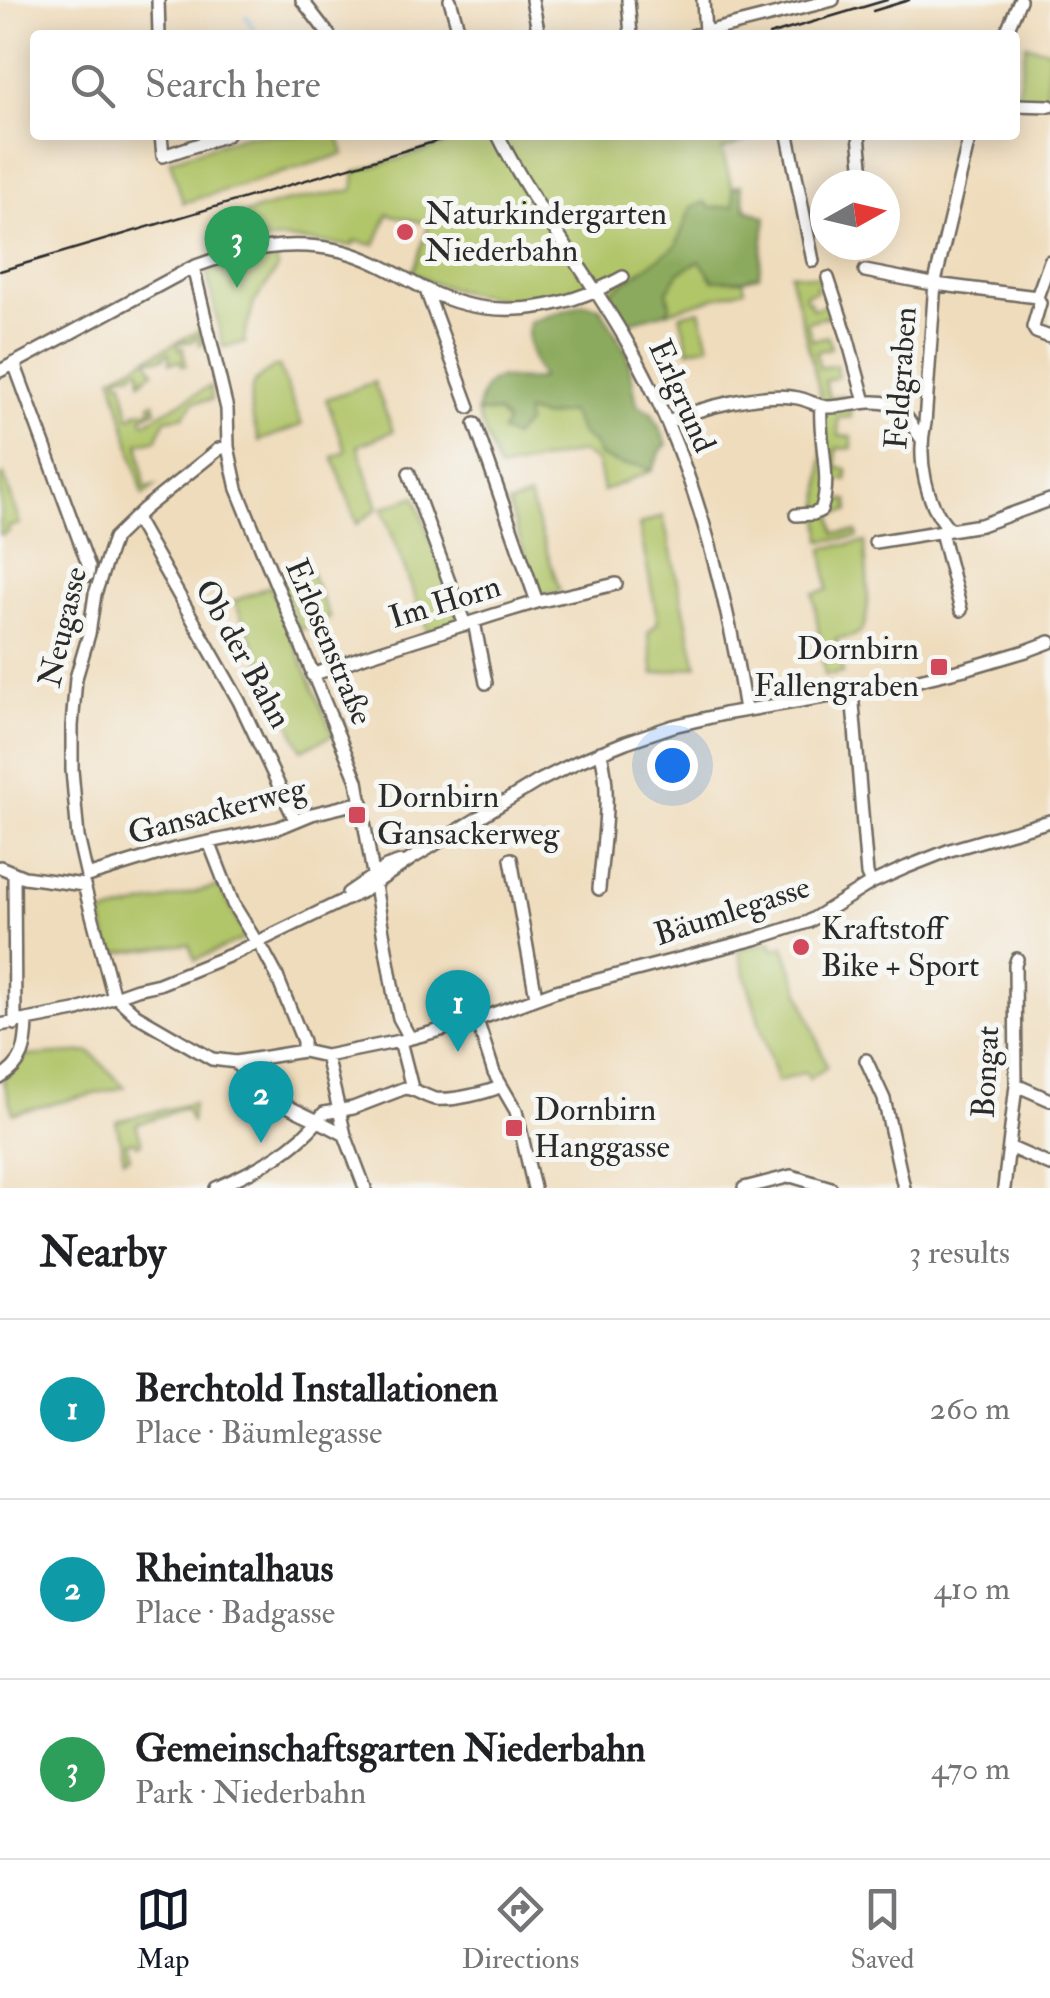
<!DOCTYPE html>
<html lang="en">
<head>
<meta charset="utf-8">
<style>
	body { margin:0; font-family:"IM FELL Double Pica",serif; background:#f2f2f2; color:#202124 }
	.compass { position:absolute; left:810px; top:170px; width:90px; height:90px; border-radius:50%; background:#fff; box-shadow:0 5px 25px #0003; rotate:82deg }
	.you { position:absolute; left:672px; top:765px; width:35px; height:35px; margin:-25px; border:8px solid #fff; border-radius:50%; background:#1a73e8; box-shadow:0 0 0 15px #1a73e833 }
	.badge { display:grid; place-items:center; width:65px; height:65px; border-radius:50%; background:#111827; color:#fff; font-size:32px; font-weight:700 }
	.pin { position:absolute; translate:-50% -82px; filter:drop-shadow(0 2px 5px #0008) }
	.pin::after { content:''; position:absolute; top:52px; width:35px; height:30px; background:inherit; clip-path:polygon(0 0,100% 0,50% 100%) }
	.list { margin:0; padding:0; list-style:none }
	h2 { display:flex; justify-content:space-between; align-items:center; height:130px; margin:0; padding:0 40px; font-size:42px }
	h2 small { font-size:32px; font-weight:400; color:#757577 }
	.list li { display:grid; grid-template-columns:65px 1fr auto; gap:30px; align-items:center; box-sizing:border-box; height:180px; padding:0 40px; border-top:2px solid #e0e0e0 }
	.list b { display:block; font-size:38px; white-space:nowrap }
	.list p { margin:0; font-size:32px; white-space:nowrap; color:#757577 }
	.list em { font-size:32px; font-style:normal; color:#757577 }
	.icon { flex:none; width:55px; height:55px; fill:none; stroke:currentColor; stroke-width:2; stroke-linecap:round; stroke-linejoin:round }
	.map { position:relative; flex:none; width:1050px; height:1188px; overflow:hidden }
	.search { position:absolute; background:#fff; box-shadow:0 5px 25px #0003; left:30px; right:30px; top:30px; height:110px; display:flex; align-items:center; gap:25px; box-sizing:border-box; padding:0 35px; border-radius:10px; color:#757577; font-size:38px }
	.sheet { height:670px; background:#fff }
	nav { display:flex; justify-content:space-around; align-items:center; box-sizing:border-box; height:140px; border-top:2px solid #e0e0e0; background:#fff; font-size:28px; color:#757577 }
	nav a { display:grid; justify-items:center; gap:5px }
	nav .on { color:#111827 }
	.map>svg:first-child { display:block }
	.green { fill:#b1c569; stroke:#6e784a; stroke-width:2.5 }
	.forest { fill:#8caa5d; stroke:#5c6a44; stroke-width:2.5 }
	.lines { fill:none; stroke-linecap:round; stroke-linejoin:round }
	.stream { stroke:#6abae5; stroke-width:2.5 }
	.minor-casing { stroke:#70695e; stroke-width:16 }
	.minor { stroke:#fff; stroke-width:11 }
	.rail { stroke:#2b2b2b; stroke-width:2.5 }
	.poi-dot { fill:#d1495b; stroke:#f6f6f2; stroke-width:4 }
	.labels { text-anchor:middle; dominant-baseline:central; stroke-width:10; stroke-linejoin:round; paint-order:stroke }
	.poi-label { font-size:32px; fill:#2b2b2b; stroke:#f6f6f2; text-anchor:start }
	.street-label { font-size:32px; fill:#2b2b2b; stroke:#f6f6f2 }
</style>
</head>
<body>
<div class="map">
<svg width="1050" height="1188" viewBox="0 0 1050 1188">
	<rect width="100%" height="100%" fill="#f6f6f2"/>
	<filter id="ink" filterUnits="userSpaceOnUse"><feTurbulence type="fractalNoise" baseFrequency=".01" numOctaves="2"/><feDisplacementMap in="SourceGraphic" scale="20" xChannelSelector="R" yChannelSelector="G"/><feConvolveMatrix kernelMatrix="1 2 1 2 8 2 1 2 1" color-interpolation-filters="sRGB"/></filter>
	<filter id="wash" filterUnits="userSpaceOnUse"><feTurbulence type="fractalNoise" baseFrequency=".0048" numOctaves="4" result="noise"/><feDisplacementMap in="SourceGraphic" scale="40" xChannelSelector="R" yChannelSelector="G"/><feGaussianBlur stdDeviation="2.25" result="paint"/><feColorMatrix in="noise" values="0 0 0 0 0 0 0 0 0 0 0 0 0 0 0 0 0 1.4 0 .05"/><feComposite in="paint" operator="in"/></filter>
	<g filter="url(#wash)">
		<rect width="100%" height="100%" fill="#efdcbc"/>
		<path class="green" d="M1026,45L1050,50L1045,100H1016Z
			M246,135H338L344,154L183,203L170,160Z
			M478,135H759L722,150L748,248L699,258L676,271L625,318L602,281L567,295L507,300L468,293L433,283L413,272L429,224L388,214L375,245L354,241L353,246L285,239L255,242L223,250L215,223L284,202L353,190L355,172Z
			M276,255L278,268L254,303L244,338L245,343L223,347L207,274C227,262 252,259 276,255Z
			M700,261L713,279L743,280L745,289L667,312L670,306L667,291L679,272Z
			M790,273L825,278L827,283L816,286L817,291L805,294L807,301H810L812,309L833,303L841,324L836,325L833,315L807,322L812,340L828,336L831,348L816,352L820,368L836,365L838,377L825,381L829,398L843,395L845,402H822Z
			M700,310L709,345L689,350L680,315Z
			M200,330L205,344L200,345L199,336L194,338V341L178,343L179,349L183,348L186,365L182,366L181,361L170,363L169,353L164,355V358L148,359L154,372L148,375L141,382L140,369L134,370V373L118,375L119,381H123L129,417L136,415L135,412L151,410L150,404L154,402L156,410L142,417L144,423L210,386L212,400L194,402L184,416L166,419L156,440L139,443L145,487L155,486L143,495L112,377Z
			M276,366H279L302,425L259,441C254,424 245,398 255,382C260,375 269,371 276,366Z
			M374,382L393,431L358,446L378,508L357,524L333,457L346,451L326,399Z
			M851,408V417L838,418L839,436H852V448L836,449L837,468L847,469V480H837V500H848L849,511L832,514L835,533L857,532L858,537L822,541L820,515L824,411Z
			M477,412L498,413L506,422L526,412L543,417L570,412L581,434L622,465H639L651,471L603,491L597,462L581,452L499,470Z
			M4,475L20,524L8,527L9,532L0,535V477Z
			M415,496L459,618L455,625L428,632L382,508Z
			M529,497L560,591L539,596L508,505Z
			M663,516L697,666L654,674L648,633L658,622L639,525Z
			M865,542C865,562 874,619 860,632C853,638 845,638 836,639L843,673L825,676L813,593L828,590L823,548Z
			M311,573L330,618L300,630L281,585Z
			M270,586L333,735L302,750L234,601Z
			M220,886L246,938L195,960L189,944L109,954L102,915Z
			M771,941L773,949L784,946L827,1067L809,1079L805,1072L777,1082L738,950Z
			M90,1052L125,1087L13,1113L3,1079L26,1056Z
			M193,1103L191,1123L185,1108L136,1124L142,1143L137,1145L135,1141L126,1143L130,1157L124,1159L116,1121Z"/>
		<path class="forest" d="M741,185L746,209L766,217L759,275L743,280H713L700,261L679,272L667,291L670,306L667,312L623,324L606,295L676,246L691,207L705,202L710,208L734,206L733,187Z
			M584,304L600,307L627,353L637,404L652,413L667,444L662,449L651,471L639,465H622L599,456L594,444L581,434L570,412L543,417L526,412V424L513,437L501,432L506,422L498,413L477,412C479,405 481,394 485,388C499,368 523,386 541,378C533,359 524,342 530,322Z"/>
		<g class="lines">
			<path class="stream" d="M246,16L257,35"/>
		</g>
	</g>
	<g filter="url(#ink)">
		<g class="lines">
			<defs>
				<path id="minor" d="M158,0L159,35
					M302,0L329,35
					M450,0L460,35
					M532,0L539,35
					M628,0L631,35
					M703,0L705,33
					M694,35L833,0
					M1005,35L1020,0
					M1015,105L1050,106
					M161,135L163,156L227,135
					M498,135C534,208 587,271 627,342C690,450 726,587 745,710
					M788,135L813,261
					M859,135L864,185
					M1050,261L1037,297L1040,303L1033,327L1036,332L1050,337
					M193,267L227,409L228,447L237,489L357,781L394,996L399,1018L410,1038
					M865,271L927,283L1037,297
					M828,278L847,336L865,402
					M426,290L469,407
					M14,363L89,567L88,575
					M0,371L193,267C241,249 290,239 342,251C373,259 398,275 425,289C490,323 562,311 623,277
					M668,422C699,408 764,391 798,398C808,400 817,406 828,407C849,407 869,398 890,404C904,408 912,427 921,438
					M475,424L537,602
					M409,473L465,625
					M796,515L813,514L821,510C833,477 818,440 821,406
					M135,518L239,701L295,820
					M951,530C925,506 917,457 925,423L935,282L970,135
					M941,532L961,610
					M875,542L981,525L1050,500
					M474,622L486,683
					M312,675L365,656L497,614L537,602L616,584
					M852,692L867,874L871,883
					M209,842L233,904L257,943
					M511,859L536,997
					M0,867L24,877L84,885L113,994L136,1015L212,1059L236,1062L303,1051L326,1056L400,1041L471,1022L556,991L755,939L808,922L871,883L907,867L950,850L1050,821
					M14,874L15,1024
					M87,876L78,837L72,770V726L76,678L89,634L95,594L114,538L144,509L219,449L228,447
					M87,876L175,849L278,828L312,814L362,802
					M599,889C602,851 613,787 600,752
					M348,893L386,867L401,862
					M263,950L276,974L303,1041V1051
					M477,1020L494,1073L516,1111L534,1188
					M0,1025L75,1011L137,989L159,984L233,954L365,890L411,859L537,782L577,762L626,742L673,726L724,714L902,684L965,669L1026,651L1050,642
					M400,1041L412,1088
					M326,1056L345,1135L365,1188
					M866,1060L884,1099L904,1188
					M236,1062C261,1103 307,1112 345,1135
					M0,1078C24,1064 26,1048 27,1022
					M1016,1085L1050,1100
					M1009,1147L1050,1165
					M216,1188C256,1170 298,1149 324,1113L353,1108L405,1088C417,1089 424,1097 436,1099C451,1101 488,1093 501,1086
					M744,1188L791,1176L831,1188
					M1004,1188L1016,1085L1015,965L1017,959"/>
			</defs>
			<use href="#minor" class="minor-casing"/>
			<use href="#minor" class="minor"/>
			<path class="rail" d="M873,11L909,0
				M769,35L887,0
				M0,271L457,135"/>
		</g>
	</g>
	<g class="poi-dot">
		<circle cx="405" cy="232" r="10"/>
		<rect x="929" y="657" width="20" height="20" rx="5"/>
		<rect x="347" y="805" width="20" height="20" rx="5"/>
		<circle cx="801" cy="947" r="10"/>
		<rect x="504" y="1118" width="20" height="20" rx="5"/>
	</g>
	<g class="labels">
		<g class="poi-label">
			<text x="425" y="214">Naturkindergarten<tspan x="425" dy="37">Niederbahn</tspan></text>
			<text x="919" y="649" text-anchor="end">Dornbirn<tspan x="919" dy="37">Fallengraben</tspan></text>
			<text x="377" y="797">Dornbirn<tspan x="377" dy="37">Gansackerweg</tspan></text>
			<text x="821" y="929">Kraftstoff<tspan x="821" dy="37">Bike + Sport</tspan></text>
			<text x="534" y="1110">Dornbirn<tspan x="534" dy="37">Hanggasse</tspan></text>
		</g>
		<g class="street-label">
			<text transform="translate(901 378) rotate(-86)">Feldgraben</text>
			<text transform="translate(682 396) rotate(66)">Erlgrund</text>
			<text transform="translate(445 602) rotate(-17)">Im Horn</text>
			<text transform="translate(63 627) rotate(-77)">Neugasse</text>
			<text transform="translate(329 642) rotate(67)">Erlosenstraße</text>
			<text transform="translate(243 654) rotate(61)">Ob der Bahn</text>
			<text transform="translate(217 811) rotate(-15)">Gansackerweg</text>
			<text transform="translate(732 911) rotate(-18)">Bäumlegasse</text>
			<text transform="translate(986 1072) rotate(-87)">Bongat</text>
		</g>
	</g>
</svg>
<svg class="compass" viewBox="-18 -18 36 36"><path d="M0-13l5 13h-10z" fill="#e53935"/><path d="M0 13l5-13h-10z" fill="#757577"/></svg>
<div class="you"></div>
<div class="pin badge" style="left:458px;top:1052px;background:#0f9aa8">1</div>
<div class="pin badge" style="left:261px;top:1143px;background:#0f9aa8">2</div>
<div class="pin badge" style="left:237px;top:288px;background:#2e9e5b">3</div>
<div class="search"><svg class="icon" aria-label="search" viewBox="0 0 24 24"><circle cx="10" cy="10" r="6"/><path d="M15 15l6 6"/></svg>Search here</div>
</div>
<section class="sheet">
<h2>Nearby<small>3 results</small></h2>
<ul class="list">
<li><span class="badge" style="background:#0f9aa8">1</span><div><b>Berchtold Installationen</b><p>Place · Bäumlegasse</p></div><em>260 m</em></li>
<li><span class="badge" style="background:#0f9aa8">2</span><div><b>Rheintalhaus</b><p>Place · Badgasse</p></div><em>410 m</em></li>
<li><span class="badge" style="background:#2e9e5b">3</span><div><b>Gemeinschaftsgarten Niederbahn</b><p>Park · Niederbahn</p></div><em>470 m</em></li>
</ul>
</section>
<nav>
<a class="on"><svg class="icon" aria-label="map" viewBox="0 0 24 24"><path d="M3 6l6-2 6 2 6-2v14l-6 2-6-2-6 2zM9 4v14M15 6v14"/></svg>Map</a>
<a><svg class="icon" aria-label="directions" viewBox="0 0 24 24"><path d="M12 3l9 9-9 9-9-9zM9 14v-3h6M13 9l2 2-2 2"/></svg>Directions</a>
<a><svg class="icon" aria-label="saved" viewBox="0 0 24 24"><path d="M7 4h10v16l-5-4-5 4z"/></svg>Saved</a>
</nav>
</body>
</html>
